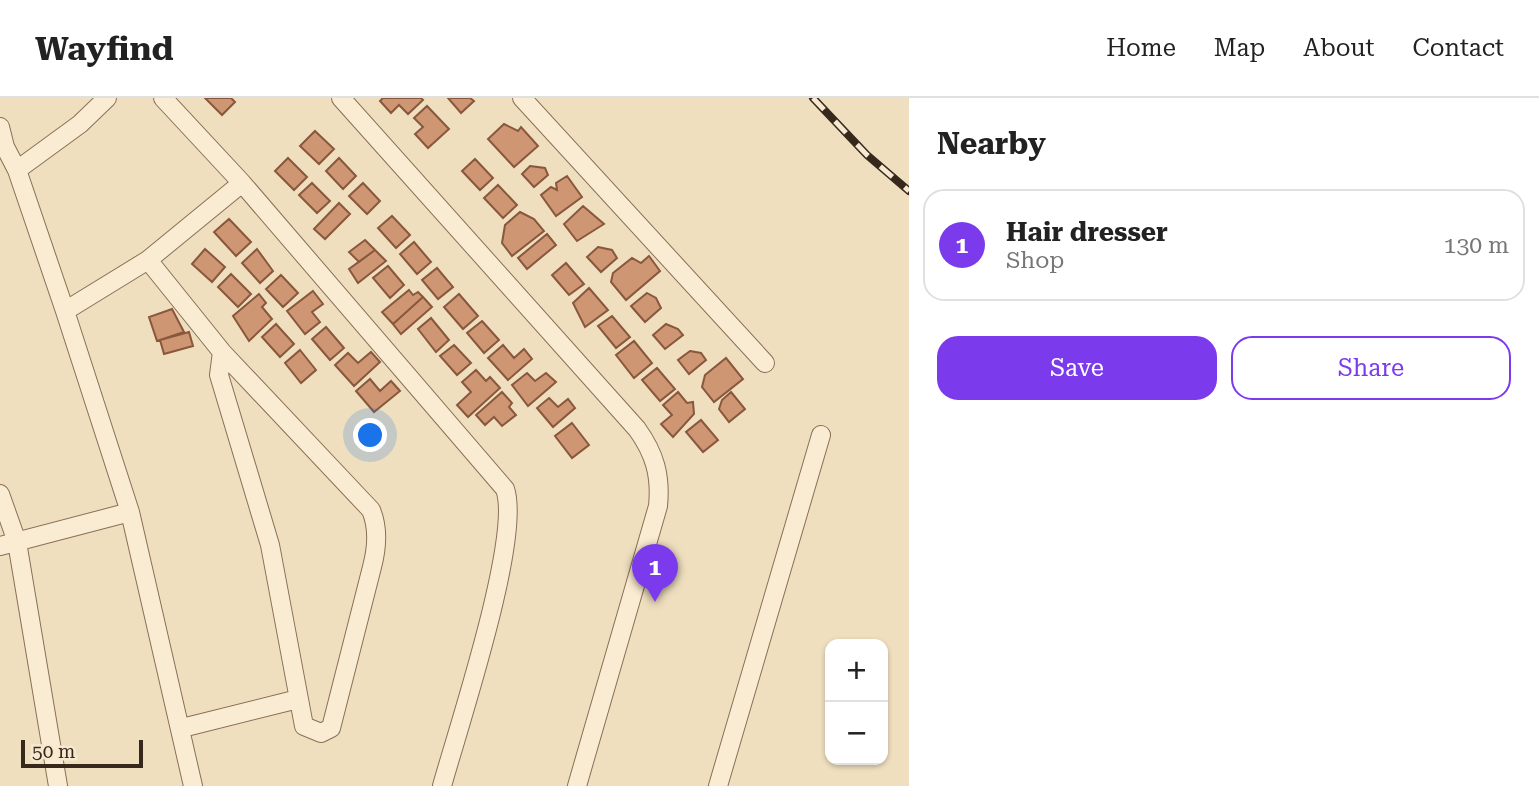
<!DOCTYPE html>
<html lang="en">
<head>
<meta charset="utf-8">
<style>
	body { margin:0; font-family:"Roboto Serif",serif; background:#f6f6f6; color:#222 }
	.controls { position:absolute; right:21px; bottom:21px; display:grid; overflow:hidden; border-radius:14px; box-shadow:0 2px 5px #0004 }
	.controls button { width:63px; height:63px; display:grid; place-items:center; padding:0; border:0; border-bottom:2px solid #e0e0e0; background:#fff; color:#222; font:35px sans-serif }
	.scale { position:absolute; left:21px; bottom:18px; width:122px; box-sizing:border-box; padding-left:7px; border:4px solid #37281c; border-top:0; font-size:19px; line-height:24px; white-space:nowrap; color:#37281c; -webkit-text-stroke:5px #f7e9cf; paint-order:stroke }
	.you { position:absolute; left:371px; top:338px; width:24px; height:24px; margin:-18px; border:5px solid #fff; border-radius:50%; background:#1a73e8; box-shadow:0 0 0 10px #1a73e833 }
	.badge { display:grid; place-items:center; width:46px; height:46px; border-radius:50%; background:#7c3aed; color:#fff; font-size:23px; font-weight:700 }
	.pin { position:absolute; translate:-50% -58px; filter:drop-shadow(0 2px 4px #0008) }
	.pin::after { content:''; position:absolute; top:37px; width:24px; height:21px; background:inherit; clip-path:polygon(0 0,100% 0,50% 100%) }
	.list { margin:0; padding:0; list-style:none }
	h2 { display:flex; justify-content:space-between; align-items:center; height:91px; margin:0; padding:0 28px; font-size:30px }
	h2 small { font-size:23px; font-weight:400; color:#767676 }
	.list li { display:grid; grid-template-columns:46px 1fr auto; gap:21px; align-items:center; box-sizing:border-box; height:112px; margin:0 14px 14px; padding:0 14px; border:2px solid #e0e0e0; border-radius:21px }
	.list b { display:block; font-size:26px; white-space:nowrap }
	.list p { margin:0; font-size:23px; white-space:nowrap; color:#767676 }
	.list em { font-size:23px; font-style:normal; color:#767676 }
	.actions { display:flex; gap:14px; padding:21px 28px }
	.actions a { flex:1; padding:16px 0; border:2px solid #7c3aed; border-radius:21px; text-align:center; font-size:24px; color:#7c3aed }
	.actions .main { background:#7c3aed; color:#fff }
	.map { position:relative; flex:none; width:909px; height:688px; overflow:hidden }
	header { display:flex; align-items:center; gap:42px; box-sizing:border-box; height:98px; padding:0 35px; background:#fff; border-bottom:2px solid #e0e0e0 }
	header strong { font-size:33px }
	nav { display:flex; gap:38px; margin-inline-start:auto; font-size:24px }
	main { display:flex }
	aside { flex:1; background:#fff }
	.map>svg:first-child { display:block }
	.building { fill:#cf9673; stroke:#89573c; stroke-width:2 }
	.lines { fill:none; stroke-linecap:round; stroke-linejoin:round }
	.street-casing { stroke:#896f57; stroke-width:20 }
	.street { stroke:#faecd2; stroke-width:18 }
	.rail-casing { stroke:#37281c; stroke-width:8 }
	.rail { stroke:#f7e9cf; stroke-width:5; stroke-dasharray:16; stroke-linecap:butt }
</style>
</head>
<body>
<header>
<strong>Wayfind</strong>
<nav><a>Home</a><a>Map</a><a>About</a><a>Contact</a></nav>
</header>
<main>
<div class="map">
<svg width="909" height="688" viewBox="0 0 909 688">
	<rect width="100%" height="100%" fill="#efdfbf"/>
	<path class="building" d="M205,0H231L235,4L222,17Z
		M383,0H421L423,2L408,16L399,7L391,15L380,3Z
		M448,0H470L474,3L461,15Z
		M427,8L449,31L428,50L415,36L423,29L414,20Z
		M504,26L518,33L521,29L538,48L514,69L488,41Z
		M315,33L334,51L319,66L300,48Z
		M288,60L307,79L294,92L275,73Z
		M339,60L356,78L343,91L326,73Z
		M475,61L493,80L480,92L462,73Z
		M530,68L545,70L548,77L534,89L522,76Z
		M567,78L582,99L556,118L541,97L551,89L557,92L556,85Z
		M312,85L330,103L317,115L299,97Z
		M363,85L380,103L367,116L349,98Z
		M498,87L517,107L503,120L484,100Z
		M339,105L350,116L325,141L314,131Z
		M583,108L604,126L577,143L564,126Z
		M520,114L534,121L544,133L512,158L502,145L505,127Z
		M392,118L410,137L396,150L378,130Z
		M229,121L251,144L236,158L214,134Z
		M547,136L556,147L527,171L518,160Z
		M365,142L375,152L359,164L349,154Z
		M414,144L431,164L417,176L400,156Z
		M598,149L612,152L617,160L601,174L587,159Z
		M205,151L225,169L212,184L192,166Z
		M257,151L273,173L260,185L242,165Z
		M375,152L386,163L358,185L349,171Z
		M649,158L660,173L626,202L611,184L613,175L632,160L641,165Z
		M566,165L584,186L569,197L552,177Z
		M388,168L404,187L390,200L373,180Z
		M437,170L453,189L438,201L422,182Z
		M231,176L251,196L238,209L218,189Z
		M281,177L298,195L283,209L266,191Z
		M589,190L608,212L585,229L573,205Z
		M409,192L413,197L418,194L423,199L393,226L382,214Z
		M313,193L323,206L312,214L320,224L305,236L287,213Z
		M647,195L656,200L661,210L645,224L631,208Z
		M259,196L266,205L262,209L272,221L249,243L233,218Z
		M459,196L478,218L463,231L444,209Z
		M423,199L432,209L401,236L393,226Z
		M172,211L184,234L157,243L149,219Z
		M612,218L630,239L616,250L598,228Z
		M431,220L449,242L436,254L418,231Z
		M482,223L499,242L484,255L467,235Z
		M276,226L294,246L280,259L262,239Z
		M666,226L678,231L683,237L665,251L653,237Z
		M326,229L344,250L330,262L312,241Z
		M189,234L193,248L164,256L160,242Z
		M634,243L652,265L634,280L616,257Z
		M454,247L471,265L457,277L440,258Z
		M503,247L514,260L524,251L532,261L508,282L488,260Z
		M300,252L316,272L301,285L285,265Z
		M690,253L701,255L706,262L689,276L678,262Z
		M371,254L380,264L354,288L335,267L348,255L358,265Z
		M726,260L743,281L714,304L702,289L705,277Z
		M657,270L675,291L660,303L642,282Z
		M476,272L486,283L490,279L500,290L468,319L457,307L471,294L462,284Z
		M527,275L535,283L546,275L556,284L528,308L512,287Z
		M370,281L380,293L391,283L400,293L374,314L356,293Z
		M502,294L512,305L509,309L516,317L502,328L494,319L485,327L476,317Z
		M678,294L687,305L693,304L694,316L673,339L661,326L672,317L663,307Z
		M731,294L745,311L729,324L719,311L722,302Z
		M549,300L558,309L568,301L575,310L553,329L537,310Z
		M701,322L718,342L703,354L686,334Z
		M572,325L589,347L572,360L555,338Z"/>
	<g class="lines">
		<defs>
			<path id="street" d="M163,0L242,85L505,391C522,439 458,630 442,688
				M341,0L637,331C655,356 661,378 658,408L577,688
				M522,0L765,265
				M0,29L5,49L17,72L65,213L130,414L193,688
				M17,72L80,26L107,0
				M148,162L222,254L371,412C379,431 377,450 372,469L331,630L321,635L304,628L270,447L219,277L222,254
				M65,213L148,162L242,85
				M0,396L17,444L58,688
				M0,448L130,414
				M182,630L298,601
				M718,688L821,337"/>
		</defs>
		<use href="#street" class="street-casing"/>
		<use href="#street" class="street"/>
		<defs>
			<path id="rail" d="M813,0L867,57L909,93"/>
		</defs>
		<use href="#rail" class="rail-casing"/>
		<use href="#rail" class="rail"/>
	</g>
</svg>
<div class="controls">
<button>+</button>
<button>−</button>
</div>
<div class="scale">50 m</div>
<div class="you"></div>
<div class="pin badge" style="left:655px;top:504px">1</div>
</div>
<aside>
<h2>Nearby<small></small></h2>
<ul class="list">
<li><span class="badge">1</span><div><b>Hair dresser</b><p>Shop</p></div><em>130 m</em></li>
</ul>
<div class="actions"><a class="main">Save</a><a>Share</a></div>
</aside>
</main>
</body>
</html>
